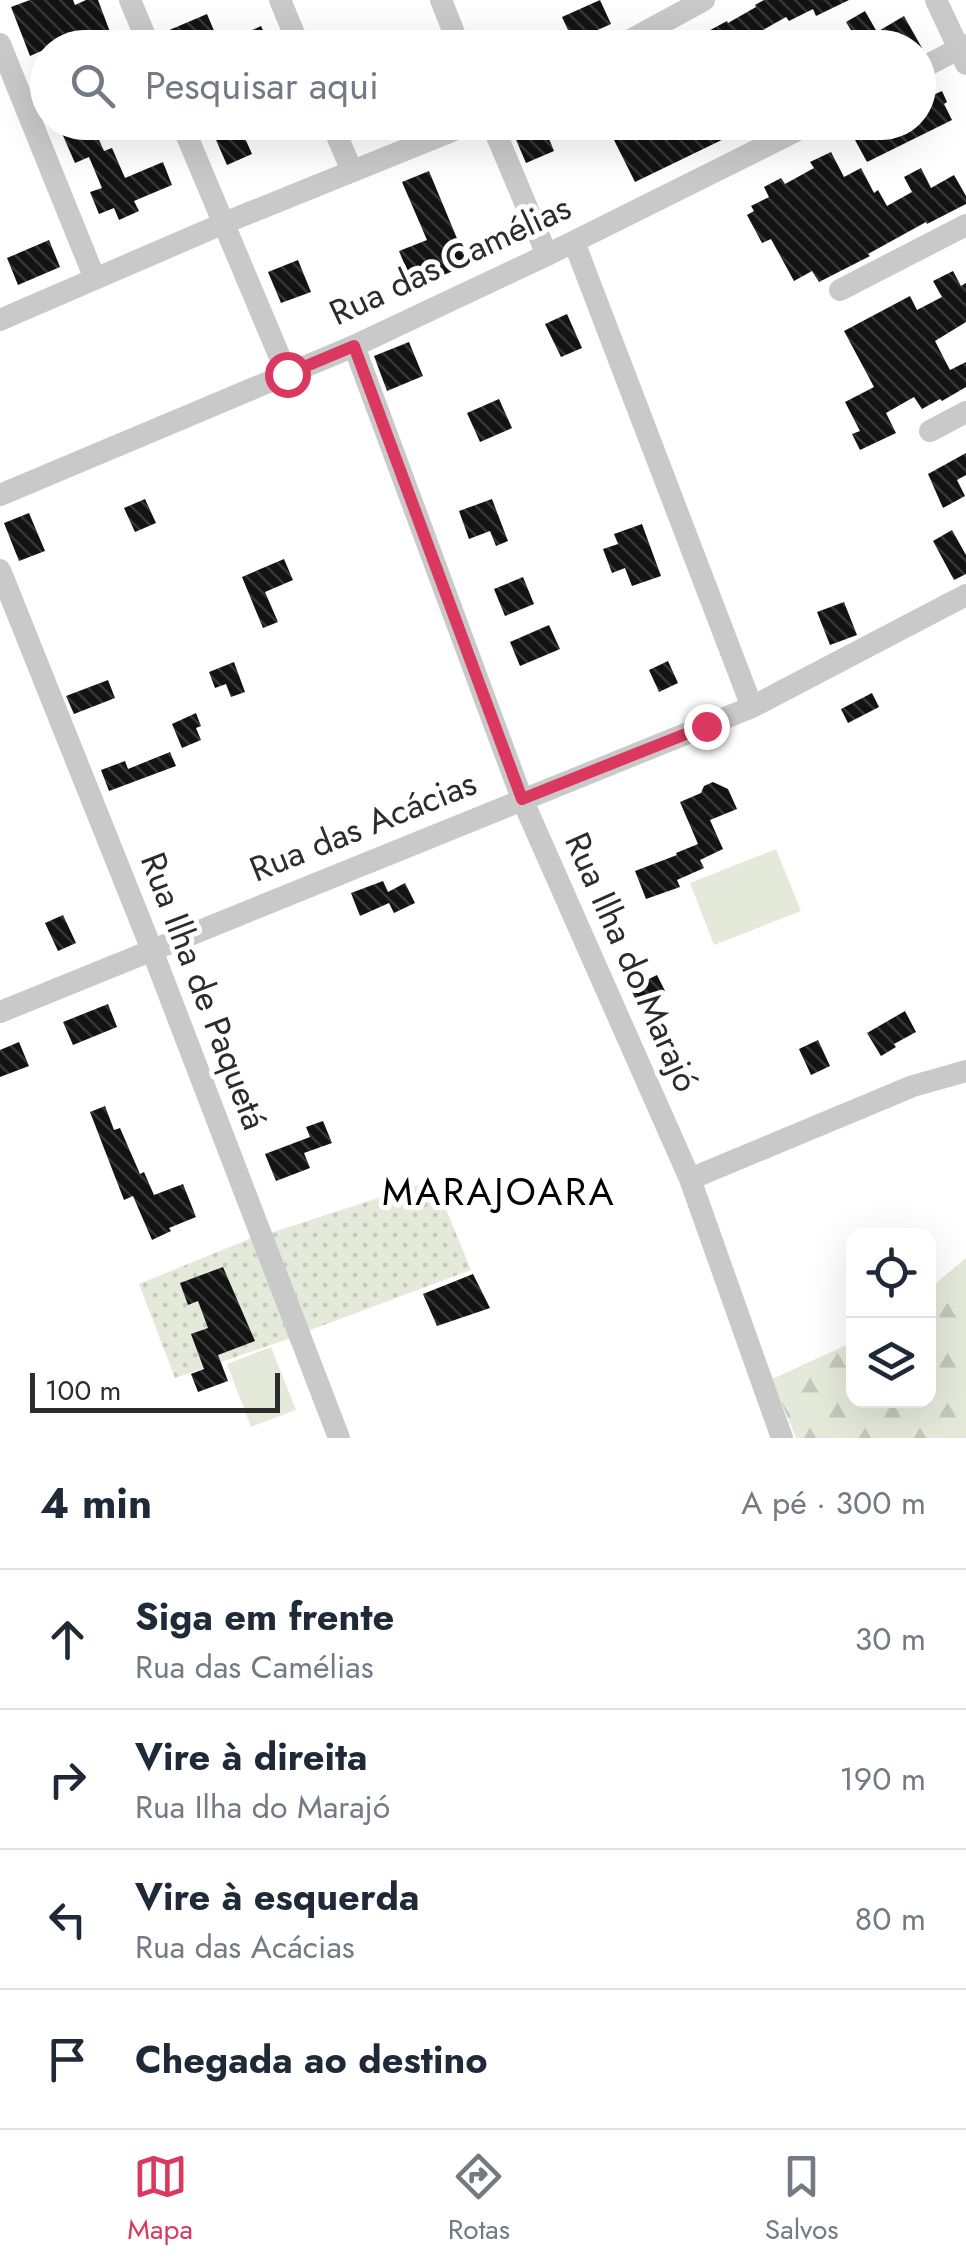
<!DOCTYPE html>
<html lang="pt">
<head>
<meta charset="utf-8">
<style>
	body { margin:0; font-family:Jost,sans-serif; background:#f2f2f3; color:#1f2937 }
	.controls { position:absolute; right:30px; bottom:30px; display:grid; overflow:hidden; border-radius:20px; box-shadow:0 10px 40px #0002 }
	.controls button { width:90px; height:90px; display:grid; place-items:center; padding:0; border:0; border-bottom:2px solid #e0e1e3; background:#fff; color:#1f2937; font:50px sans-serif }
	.scale { position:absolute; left:30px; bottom:25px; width:250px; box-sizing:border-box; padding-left:10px; border:5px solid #2c2c2c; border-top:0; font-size:28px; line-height:35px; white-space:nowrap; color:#2c2c2c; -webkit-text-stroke:8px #fff; paint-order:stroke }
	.stop { position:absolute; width:30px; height:30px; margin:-22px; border:8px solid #da385e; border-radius:50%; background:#fff }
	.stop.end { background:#da385e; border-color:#fff; box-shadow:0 2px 10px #0008 }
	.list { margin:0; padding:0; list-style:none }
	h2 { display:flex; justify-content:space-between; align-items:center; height:130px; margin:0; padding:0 40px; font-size:42px }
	h2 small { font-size:32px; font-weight:400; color:#747a83 }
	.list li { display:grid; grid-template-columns:65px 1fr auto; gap:30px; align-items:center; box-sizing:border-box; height:140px; padding:0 40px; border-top:2px solid #e0e1e3 }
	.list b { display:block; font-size:38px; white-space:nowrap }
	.list p { margin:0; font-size:32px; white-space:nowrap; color:#747a83 }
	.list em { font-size:32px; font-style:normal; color:#747a83 }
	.icon { flex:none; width:55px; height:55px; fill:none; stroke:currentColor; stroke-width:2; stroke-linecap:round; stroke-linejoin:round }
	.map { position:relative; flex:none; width:966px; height:1438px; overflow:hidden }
	.search { position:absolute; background:#fff; box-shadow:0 10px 40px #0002; left:30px; right:30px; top:30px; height:110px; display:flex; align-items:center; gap:25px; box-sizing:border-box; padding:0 35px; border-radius:55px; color:#747a83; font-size:38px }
	.sheet { height:690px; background:#fff }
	nav { display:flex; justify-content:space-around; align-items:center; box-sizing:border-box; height:140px; border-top:2px solid #e0e1e3; background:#fff; font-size:28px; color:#747a83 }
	nav a { display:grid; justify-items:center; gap:5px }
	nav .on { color:#da385e }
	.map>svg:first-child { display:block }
	.grass { fill:url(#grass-dots) }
	.forest { fill:url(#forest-firs) }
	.pitch { fill:#e5e9da }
	.building { fill:url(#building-back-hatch) }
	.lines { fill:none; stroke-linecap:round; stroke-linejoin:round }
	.minor { stroke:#c9c9c9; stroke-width:22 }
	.route { stroke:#da385e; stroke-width:12 }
	.labels { text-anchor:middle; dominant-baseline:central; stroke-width:10; stroke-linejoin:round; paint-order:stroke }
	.street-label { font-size:35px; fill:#2c2c2c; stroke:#fff }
	.neighbourhood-label { font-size:38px; letter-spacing:2.5px; fill:#000; stroke:#fff }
</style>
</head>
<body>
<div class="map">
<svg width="966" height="1438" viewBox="0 0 966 1438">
	<defs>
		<pattern id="grass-dots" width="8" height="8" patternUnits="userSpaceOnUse" patternTransform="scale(2.5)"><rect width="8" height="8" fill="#e5e9da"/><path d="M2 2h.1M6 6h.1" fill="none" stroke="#c5c8bb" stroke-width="1.8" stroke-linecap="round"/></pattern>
		<pattern id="forest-firs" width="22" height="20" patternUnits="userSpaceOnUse" patternTransform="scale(2.5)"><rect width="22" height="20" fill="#e5e9da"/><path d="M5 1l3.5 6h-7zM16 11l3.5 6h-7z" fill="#c5c8bb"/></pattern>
		<pattern id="building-back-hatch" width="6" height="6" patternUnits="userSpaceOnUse" patternTransform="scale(2.5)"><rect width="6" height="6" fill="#131313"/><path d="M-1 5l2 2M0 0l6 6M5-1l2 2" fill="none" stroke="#363636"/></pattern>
	</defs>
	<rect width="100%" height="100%" fill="#fff"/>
	<path class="grass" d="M434,1180L471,1270L305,1332L270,1233Z
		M254,1237L291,1338L175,1378L139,1284Z"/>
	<path class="forest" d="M966,1258V1438H796L772,1379L853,1342L854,1400H928L929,1289Z"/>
	<path class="pitch" d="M776,849L801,911L714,945L690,883Z
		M271,1347L296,1410L251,1427L227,1364Z"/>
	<path class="building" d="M30,0H73L75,5L86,0H98L116,48H48L30,56L11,7Z
		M600,0L611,24L573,41L562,17Z
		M764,0H849L816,16L813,9L789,21L786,17L763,30L771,48H677L727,21L728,23L756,7L755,5Z
		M865,11L877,32L904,16L922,48H862L846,22Z
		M207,14L220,45L261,26L267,39L248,48H174L167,31Z
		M942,91L947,102L944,104L952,120L867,162L855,140L892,122H918V102Z
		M57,122H91L104,151L112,148L125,178L163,162L172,185L134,201L139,211L119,220L114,208L99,214L90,192L102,188L89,157L75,163Z
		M525,122H542L554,151L526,163L511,128Z
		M605,122H768L735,140L732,135L635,182Z
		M241,129L252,154L227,165L216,140Z
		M831,152L844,177L861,168L874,193L878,190L887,206L912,192L904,177L921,168L931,188L954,175L966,196V204L927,224L926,222L868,254L870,256L819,282L812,271L794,281L771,239L762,243L747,215L754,211L751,206L769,197L764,187L781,178L785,184L814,168L810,162Z
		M429,171L468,265L414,287L399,251L427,240L402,182Z
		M49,240L60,267L18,285L7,258Z
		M298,260L311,292L281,303L268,272Z
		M953,271L961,286L966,283V322L935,341L950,370L966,362V387L942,401L940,399L922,409L914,397L886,413L896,433L860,450L852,434L860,431L845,402L874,387L844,331L910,296L917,310L942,297L933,281Z
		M567,314L582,348L561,357L545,324Z
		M409,342L423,376L387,391L374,356Z
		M499,399L512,428L480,442L467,413Z
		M966,453V475L957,480L965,496L943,508L928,474Z
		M145,499L156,523L135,532L124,508Z
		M492,499L508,541L496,546L490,531L469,539L459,511Z
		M29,513L45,551L19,561L4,523Z
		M642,524L661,576L632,586L625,568L612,573L603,549L618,544L614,534Z
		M952,530L966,555V574L954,580L933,541Z
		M284,559L293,580L265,592L278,622L263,628L242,577Z
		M523,577L534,604L505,616L494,589Z
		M844,602L857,635L830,645L817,612Z
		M549,625L560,649L520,666L510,642Z
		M668,661L678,683L659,692L649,670Z
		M234,662L245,692L231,697L226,684L215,688L209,672Z
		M108,680L115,698L74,714L66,696Z
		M872,693L879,707L848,723L841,709Z
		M196,713L201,726L196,728L201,740L182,748L172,724Z
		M170,752L176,766L109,791L101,770L125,761L128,769Z
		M713,782L728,789L737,809L710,820L723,849L700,860L704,868L677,880L680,887L646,899L635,871L677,855L676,853L698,844L680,802L701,793L704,786Z
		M383,881L388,892L405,883L415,903L394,913L389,903L360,916L351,893Z
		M63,915L76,943L58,951L45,923Z
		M657,975L666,993L639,1006L630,988Z
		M108,1004L117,1027L73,1045L63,1022Z
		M905,1011L916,1032L894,1044L896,1047L881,1056L867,1033Z
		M818,1040L830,1066L811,1075L799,1049Z
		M19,1042L29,1066L0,1077V1050Z
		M105,1106L114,1130L120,1128L140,1174L144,1172L154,1195L183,1184L196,1217L169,1228L171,1231L152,1240L133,1196L124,1200L90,1112Z
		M323,1121L332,1143L304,1153L310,1168L276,1181L265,1154L310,1137L306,1127Z
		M223,1267L255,1341L218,1355L228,1381L198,1392L191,1374L204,1369L191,1334L208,1328L198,1301L188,1305L180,1283Z
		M473,1274L490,1308L437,1326L423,1294Z"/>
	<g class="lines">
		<path class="minor" d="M130,0L150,48
			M280,0L300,48
			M441,0L460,48
			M936,0L966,64
			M0,44L95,279
			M616,48L704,0
			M918,70L966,45
			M181,122L287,374
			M331,122L352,171
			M491,122L547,255
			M574,242L752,707
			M840,290L966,225
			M0,320L222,224L474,122
			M354,346L522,799L690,1179L782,1438
			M930,431L966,412
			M0,495L354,346L547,255L814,122
			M0,570L152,950L339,1438
			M0,1012L752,707L966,595
			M690,1179L913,1086L966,1071"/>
	</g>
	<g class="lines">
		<path class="route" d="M287,374L354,346L522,799L706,726"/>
	</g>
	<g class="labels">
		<g class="street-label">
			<text transform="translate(450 260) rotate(-25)">Rua das Camélias</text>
			<text transform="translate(363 826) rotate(-22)">Rua das Acácias</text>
			<text transform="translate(632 962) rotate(66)">Rua Ilha do Marajó</text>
			<text transform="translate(204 991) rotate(69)">Rua Ilha de Paquetá</text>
		</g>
		<g class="neighbourhood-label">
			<text x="499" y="1191">MARAJOARA</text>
		</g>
	</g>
</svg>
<div class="controls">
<button><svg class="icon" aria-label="locate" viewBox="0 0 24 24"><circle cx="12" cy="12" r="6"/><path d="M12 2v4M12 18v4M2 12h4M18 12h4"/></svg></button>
<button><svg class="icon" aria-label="layers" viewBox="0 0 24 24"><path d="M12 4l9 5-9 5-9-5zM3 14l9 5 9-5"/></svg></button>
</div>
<div class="scale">100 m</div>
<div class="stop" style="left:287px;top:374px"></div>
<div class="stop end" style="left:706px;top:726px"></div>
<div class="search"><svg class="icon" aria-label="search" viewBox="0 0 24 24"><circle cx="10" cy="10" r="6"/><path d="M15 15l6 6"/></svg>Pesquisar aqui</div>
</div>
<section class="sheet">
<h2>4 min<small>A pé · 300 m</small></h2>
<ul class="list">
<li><svg class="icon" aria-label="ahead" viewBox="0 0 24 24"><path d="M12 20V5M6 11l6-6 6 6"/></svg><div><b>Siga em frente</b><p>Rua das Camélias</p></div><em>30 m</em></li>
<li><svg class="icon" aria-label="right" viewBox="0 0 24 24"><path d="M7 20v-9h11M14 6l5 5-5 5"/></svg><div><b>Vire à direita</b><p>Rua Ilha do Marajó</p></div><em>190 m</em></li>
<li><svg class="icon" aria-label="left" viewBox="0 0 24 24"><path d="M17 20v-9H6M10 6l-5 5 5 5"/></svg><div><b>Vire à esquerda</b><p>Rua das Acácias</p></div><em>80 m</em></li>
<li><svg class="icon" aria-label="arrive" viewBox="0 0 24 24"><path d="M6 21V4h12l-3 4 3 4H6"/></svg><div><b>Chegada ao destino</b></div></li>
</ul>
</section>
<nav>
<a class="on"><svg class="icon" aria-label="map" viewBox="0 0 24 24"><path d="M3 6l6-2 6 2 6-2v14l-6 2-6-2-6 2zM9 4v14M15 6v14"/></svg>Mapa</a>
<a><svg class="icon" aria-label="directions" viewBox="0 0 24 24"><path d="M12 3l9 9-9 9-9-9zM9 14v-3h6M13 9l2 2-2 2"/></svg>Rotas</a>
<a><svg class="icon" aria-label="saved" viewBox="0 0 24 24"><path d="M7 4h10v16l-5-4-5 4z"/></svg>Salvos</a>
</nav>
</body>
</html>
